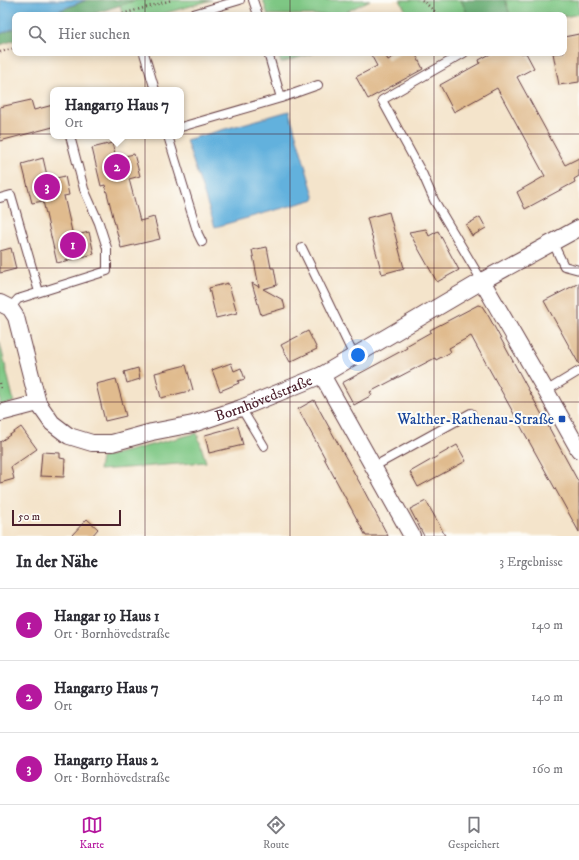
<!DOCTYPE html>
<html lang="de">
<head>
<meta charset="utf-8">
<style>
	body { margin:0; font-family:"IM FELL DW Pica",serif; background:#f7f7f7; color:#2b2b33 }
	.scale { position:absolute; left:12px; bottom:10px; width:109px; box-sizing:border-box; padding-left:4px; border:2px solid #4a1f2b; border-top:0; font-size:11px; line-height:14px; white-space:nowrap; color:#4a1f2b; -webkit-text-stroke:3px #fdfcf7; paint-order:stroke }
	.you { position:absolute; left:358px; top:355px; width:14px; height:14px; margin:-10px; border:3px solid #fff; border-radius:50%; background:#1a73e8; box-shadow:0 0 0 6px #1a73e833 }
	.badge { display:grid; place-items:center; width:26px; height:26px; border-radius:50%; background:#b5179e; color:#fff; font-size:13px; font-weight:700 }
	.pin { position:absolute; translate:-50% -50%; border:2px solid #fff; box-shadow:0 1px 4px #0006 }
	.popup { position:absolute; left:50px; top:87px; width:134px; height:52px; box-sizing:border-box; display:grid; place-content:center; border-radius:8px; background:#fff; filter:drop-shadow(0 1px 3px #0005); font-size:13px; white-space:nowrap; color:#7c7c81 }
	.popup b { font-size:15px; color:#2b2b33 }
	.popup::after { content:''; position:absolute; left:50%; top:100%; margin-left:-8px; border:8px solid transparent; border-top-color:#fff }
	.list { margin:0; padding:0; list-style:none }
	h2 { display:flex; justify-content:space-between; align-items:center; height:52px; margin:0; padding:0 16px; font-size:17px }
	h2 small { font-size:13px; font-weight:400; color:#7c7c81 }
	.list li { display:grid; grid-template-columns:26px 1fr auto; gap:12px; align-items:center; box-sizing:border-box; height:72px; padding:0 16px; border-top:1px solid #e1e1e2 }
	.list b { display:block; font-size:15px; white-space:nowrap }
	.list p { margin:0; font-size:13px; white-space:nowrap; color:#7c7c81 }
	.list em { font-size:13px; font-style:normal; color:#7c7c81 }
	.icon { flex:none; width:22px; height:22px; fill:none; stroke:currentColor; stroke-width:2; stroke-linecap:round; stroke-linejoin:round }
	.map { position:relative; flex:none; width:579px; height:536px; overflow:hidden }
	.search { position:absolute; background:#fff; box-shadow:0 2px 10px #0003; left:12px; right:12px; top:12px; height:44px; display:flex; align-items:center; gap:10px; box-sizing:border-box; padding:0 14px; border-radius:8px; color:#7c7c81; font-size:15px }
	.sheet { height:268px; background:#fff }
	nav { display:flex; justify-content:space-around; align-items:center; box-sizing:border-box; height:56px; border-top:1px solid #e1e1e2; background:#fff; font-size:11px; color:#7c7c81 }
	nav a { display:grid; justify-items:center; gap:2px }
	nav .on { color:#b5179e }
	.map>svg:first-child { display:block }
	.green { fill:#7ec784; stroke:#647358 }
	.forest { fill:#66ac72; stroke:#58664e }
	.water { fill:#62b1dd; stroke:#566884 }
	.building { fill:#e0bb8e }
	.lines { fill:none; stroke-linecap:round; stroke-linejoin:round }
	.lane-casing { stroke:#643d43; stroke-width:10 }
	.street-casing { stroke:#643d43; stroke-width:18 }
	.path { stroke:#643d43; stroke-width:2.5; stroke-dasharray:1 3; stroke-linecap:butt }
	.lane { stroke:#fff; stroke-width:8 }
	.street { stroke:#fff; stroke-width:16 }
	.grid { fill:none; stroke:#4a1f2b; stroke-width:1; stroke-opacity:0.55 }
	.transit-dot { fill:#1a4fb4; stroke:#fdfcf7; stroke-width:1.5 }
	.labels { text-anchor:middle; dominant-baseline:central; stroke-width:4; stroke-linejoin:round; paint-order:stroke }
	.street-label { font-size:15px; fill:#4a1f2b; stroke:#fdfcf7 }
	.transit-label { font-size:15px; fill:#164399; stroke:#fdfcf7; text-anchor:end }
</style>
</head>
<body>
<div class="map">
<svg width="579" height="536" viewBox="0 0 579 536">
	<rect width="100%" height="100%" fill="#fdfcf7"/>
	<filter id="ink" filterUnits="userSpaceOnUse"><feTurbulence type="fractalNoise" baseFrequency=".025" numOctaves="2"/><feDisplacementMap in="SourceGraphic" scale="8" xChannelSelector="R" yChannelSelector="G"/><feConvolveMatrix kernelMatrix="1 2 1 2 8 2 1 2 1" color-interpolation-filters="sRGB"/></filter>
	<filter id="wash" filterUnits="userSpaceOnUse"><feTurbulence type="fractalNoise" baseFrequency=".012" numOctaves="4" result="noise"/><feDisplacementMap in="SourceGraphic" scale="16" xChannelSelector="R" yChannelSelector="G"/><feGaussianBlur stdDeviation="0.9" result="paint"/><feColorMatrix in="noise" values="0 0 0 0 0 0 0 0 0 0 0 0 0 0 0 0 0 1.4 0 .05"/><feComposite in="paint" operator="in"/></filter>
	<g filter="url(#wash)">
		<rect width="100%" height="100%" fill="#f4e4cb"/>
		<path class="green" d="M137,0H212L159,15H123L120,5Z
			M263,0H370L340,15H268Z
			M400,0H461L468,15H408Z
			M505,0H579V14L564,17V15H510Z
			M278,53H314L281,63Z
			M0,343L14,402L0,405Z
			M197,433L206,462L99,470L101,458Z"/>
		<path class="forest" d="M87,0H137L90,15H48Z
			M461,0H505L510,15H468Z
			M15,28V40L0,45V34Z"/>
		<path class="water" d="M0,0H86L48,15H15V28L0,34Z
			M289,111L315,199L215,227L186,140Z"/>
		<g id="blocks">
			<path class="building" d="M579,34V82L559,85L553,53H564V37Z
				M370,53H384L388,60L400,53H415L423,69L368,99L356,77L377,66Z
				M492,53H526L534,68L517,77L565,165L579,158V176L574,179L575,182L525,209L517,192L545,176L497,88L454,112L440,85L480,63L479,60Z
				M31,100L34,110L53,105V127L0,141V107Z
				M112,143L116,158L134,154L140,176L129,179L140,221L154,217L160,239L121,248L105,185L101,186L92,148Z
				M43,158L48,180L65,176L69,195L64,196L73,236L89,232L94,254L57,263L43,201L32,203L22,164Z
				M389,212L404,268L382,274L367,218Z
				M480,217L486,228L472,236L466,225Z
				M426,229L429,236L438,231L459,270L437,282L409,232Z
				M267,247L271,268H274L277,285L263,289L283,300L285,308L261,315L252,283L259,287L252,250Z
				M11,248L16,269L0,273V251Z
				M228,283V285H229L237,313L216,318L209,288Z
				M579,283V364L544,301Z
				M478,305L482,306L489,317L579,483V532L471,336L449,348L451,352L436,360L435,358L370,392L372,395L354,405L342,383L407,348L406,346L431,332L430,330Z
				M308,331L317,349L290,362L281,345Z
				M231,363L234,371L241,368L245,379L238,381L239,383L220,391L212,370Z
				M186,365L193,390L161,398L155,373Z
				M138,368L140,379L127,383L124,372Z
				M116,379L126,416L105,421L96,384Z
				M314,400L362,487L388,536H366L324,458H325L298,409Z
				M238,426L243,445L209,453L205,435Z
				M21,427L37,449L11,467L14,479L0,483V442Z
				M457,445L466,461L418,487L410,472Z
				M42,452L60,453V458L65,459L64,477L40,476Z
				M426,501L440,526L445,536H424L410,509Z
				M87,519L98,529L92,536H71Z"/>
		</g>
	</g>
	<g filter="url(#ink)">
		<use href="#blocks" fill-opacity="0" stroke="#643d43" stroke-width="1"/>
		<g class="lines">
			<defs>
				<path id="lane" d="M253,0L258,15
					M190,15L240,0
					M144,53L155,90
					M464,53L382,100L423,175L434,200L482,281
					M281,98L318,85
					M181,127L281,98L268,53
					M168,136L198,234L202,242
					M0,198L11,195L39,292
					M553,243L564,266L579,270
					M302,248L354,356
					M10,308L18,299L107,271V248L99,223L84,189L70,136
					M546,391L579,371
					M241,408L264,446
					M373,467L471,413"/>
				<g id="street">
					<path d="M482,281L546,391L579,450"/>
					<path id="s1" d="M0,303L10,308L16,317L38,403L52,423L69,436L92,443H112L152,432L193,424L241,408L322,375L482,281L579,228"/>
					<path d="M322,375L412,536"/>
					<path d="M0,413L38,403"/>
				</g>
			</defs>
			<use href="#lane" class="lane-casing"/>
			<use href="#street" class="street-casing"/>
			<path class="path" d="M422,0L439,15
				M119,15L172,0
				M0,52L15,48
				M0,383L1,390H0"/>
			<use href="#lane" class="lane"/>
			<use href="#street" class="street"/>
		</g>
	</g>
	<path class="grid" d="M145,0V15M290,0V15M434,0V15M145,53V536M290,53V536M434,53V536M0,134H579M0,268H579M0,402H579"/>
	<rect class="transit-dot" x="558" y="415" width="8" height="8" rx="2"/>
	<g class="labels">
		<g class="street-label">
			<text stroke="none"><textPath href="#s1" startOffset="359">Bornhövedstraße</textPath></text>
		</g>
		<g class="transit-label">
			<text x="554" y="419">Walther-Rathenau-Straße</text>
		</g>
	</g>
</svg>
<div class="scale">50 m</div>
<div class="you"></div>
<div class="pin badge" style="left:73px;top:245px">1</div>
<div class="pin badge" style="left:117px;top:167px">2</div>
<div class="popup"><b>Hangar19 Haus 7</b>Ort</div>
<div class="pin badge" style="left:47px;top:187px">3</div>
<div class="search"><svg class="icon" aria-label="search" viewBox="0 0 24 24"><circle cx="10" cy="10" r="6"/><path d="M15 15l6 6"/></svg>Hier suchen</div>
</div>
<section class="sheet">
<h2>In der Nähe<small>3 Ergebnisse</small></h2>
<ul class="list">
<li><span class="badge">1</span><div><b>Hangar 19 Haus 1</b><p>Ort · Bornhövedstraße</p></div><em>140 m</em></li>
<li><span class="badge">2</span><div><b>Hangar19 Haus 7</b><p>Ort</p></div><em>140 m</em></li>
<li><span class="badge">3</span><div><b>Hangar19 Haus 2</b><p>Ort · Bornhövedstraße</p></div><em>160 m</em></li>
</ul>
</section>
<nav>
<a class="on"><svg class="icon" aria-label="map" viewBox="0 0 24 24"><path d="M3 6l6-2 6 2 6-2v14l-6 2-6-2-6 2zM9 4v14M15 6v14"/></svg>Karte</a>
<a><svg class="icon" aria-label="directions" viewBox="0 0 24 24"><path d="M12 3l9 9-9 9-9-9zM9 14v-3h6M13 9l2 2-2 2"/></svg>Route</a>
<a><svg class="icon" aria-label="saved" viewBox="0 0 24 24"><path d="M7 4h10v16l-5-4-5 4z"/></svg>Gespeichert</a>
</nav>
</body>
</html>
